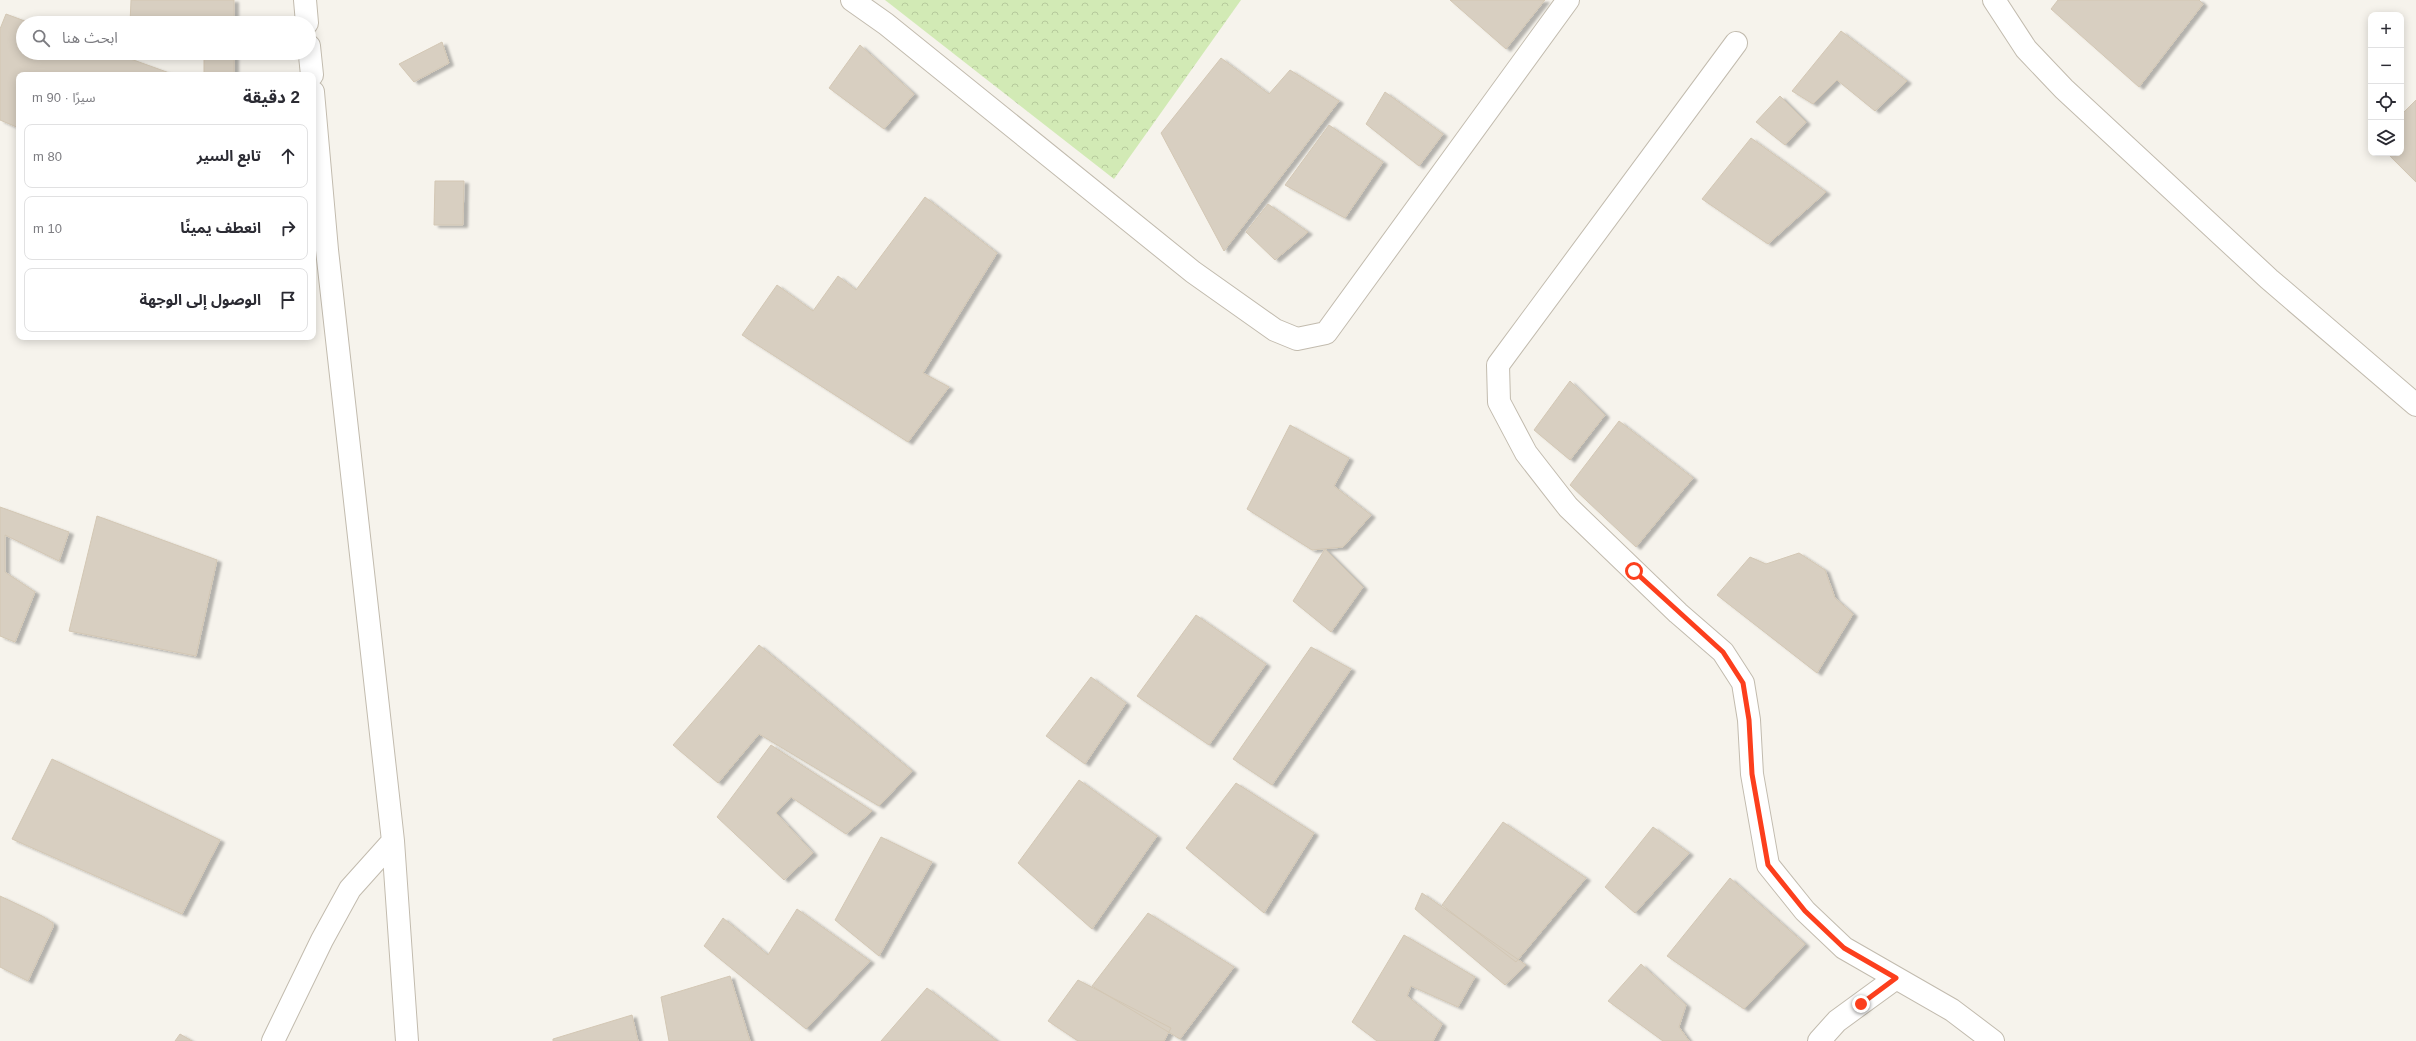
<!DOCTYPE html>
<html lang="ar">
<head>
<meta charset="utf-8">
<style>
	body { margin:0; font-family:Arial,"Noto Sans Arabic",sans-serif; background:#f7f7f7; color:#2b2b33; direction:rtl }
	.controls { position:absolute; right:12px; top:12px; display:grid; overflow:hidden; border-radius:8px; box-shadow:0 2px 10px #0003 }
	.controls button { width:36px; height:36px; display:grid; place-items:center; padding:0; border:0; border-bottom:1px solid #e1e1e2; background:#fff; color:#2b2b33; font:20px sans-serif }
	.stop { position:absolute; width:12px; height:12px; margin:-9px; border:3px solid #fc3f1d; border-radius:50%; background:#fff }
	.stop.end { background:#fc3f1d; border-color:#fff; box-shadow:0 1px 4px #0008 }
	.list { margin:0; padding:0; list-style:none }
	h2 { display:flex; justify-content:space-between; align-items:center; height:52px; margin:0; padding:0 16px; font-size:17px }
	h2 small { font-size:13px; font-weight:400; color:#7c7c81 }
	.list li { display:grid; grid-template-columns:26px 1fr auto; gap:12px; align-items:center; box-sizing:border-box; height:64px; margin:0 8px 8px; padding:0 8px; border:1px solid #e1e1e2; border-radius:8px }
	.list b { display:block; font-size:15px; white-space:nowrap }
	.list em { font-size:13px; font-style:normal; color:#7c7c81 }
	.icon { flex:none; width:22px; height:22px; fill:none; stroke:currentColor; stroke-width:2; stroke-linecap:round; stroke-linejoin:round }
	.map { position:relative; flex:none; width:2416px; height:1041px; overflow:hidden; direction:ltr }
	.search { position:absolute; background:#fff; box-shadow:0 2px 10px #0003; left:16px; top:16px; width:300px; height:44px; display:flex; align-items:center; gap:10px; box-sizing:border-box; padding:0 14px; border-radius:22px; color:#7c7c81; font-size:15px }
	.panel { position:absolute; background:#fff; box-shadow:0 2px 10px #0003; left:16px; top:72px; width:300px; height:268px; border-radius:8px; direction:rtl }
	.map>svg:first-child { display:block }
	.park { fill:url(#park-crowns) }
	.building { fill:#d8cfc1; stroke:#d3c7b4; filter:url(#shadow) }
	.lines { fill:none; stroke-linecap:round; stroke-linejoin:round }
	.minor-casing { stroke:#c2bbae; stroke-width:24 }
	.minor { stroke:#fff; stroke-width:22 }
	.route { stroke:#fc3f1d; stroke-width:5 }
</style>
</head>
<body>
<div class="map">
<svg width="2416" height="1041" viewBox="0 0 2416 1041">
	<defs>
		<pattern id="park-crowns" width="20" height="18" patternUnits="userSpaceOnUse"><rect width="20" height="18" fill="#d2eab5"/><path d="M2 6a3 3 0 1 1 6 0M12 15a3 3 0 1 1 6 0" fill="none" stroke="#b6ca9c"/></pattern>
		<filter id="shadow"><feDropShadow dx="4.5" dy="2.5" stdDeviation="1" flood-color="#0004"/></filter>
	</defs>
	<rect width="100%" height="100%" fill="#f6f3ec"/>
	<path class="park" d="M885,0H1241L1114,179Z"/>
	<path class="building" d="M131,0H234V23H130Z
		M1450,0H1545L1506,49Z
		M2058,0H2199L2203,4L2139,87L2051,9Z
		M6,14L30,23H23V53H114L175,75H19V128L0,120V29Z
		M1841,31L1907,81L1875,111L1837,80L1813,104L1792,91Z
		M442,42L449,63L414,82L399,64Z
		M860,45L914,94L884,129L829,88Z
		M204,53H234V73H204Z
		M1221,58L1269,94L1290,70L1339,101L1224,251L1161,133Z
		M1385,92L1443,134L1419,166L1366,124Z
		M1780,96L1806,122L1785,145L1756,122Z
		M2416,100V182L2387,153H2401V115Z
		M1329,125L1383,162L1345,218L1285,185Z
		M1751,138L1826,192L1768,244L1702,199Z
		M435,181H464L463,225H434Z
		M925,197L997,253L923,373L949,387L908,442L742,335L777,285L813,311L838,276L856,290Z
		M1268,204L1308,232L1275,260L1246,232Z
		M1570,381L1605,415L1570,460L1534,430Z
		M1619,421L1693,478L1636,547L1570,485Z
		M1290,425L1349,458L1334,486L1371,515L1343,547L1312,550L1247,509Z
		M0,507L69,532L59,561L5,535V572L35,592L15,642L0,636Z
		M97,516L217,560L196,656L69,631Z
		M1325,549L1363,587L1331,632L1293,601Z
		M1799,553L1825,570L1835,598L1853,614L1817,673L1717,595L1750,557L1766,564Z
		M1196,615L1266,664L1209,745L1137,696Z
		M759,645L912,771L879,806L759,734L718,783L673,745Z
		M1311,647L1351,669L1272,785L1233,759Z
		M1091,677L1126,703L1085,764L1046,736Z
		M771,745L872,811L846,834L791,797L776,813L813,853L784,880L717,817Z
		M52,759L220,840L182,914L12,839Z
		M1079,780L1157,836L1092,929L1018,863Z
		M1236,783L1314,833L1264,913L1186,848Z
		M1503,822L1586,878L1516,962L1442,905Z
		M1653,827L1689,853L1635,913L1605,887Z
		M881,837L932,862L879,956L835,920Z
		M1730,878L1805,944L1744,1009L1667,956Z
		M1422,893L1526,965L1505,985L1415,909Z
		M0,896L42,916L53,923V927L28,981L0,967Z
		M797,909L870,961L806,1029L704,946L723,918L768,955Z
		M1148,913L1234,967L1180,1039L1092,986Z
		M1404,935L1475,977L1458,1007L1411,986L1407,996L1442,1024L1433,1041H1377L1352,1022Z
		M1641,964L1686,1005L1679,1027L1689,1041H1663L1608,1001Z
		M730,976L750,1041H669L661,997Z
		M1078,980L1171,1028L1164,1041H1078L1048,1021Z
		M927,988L997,1041H881Z
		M632,1015L638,1041H553V1039Z
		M180,1034L192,1041H175Z"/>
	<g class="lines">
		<defs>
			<path id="minor" d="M305,0L307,23
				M852,0L886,24L1193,272L1275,330L1297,339L1326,333L1568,0
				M1994,0L2026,49L2064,89L2269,279L2416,405
				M1736,43L1498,365L1499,402L1526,453L1568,507L1678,613L1723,652L1743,683L1749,720L1752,774L1768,865L1805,911L1844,948L1952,1010L1993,1041
				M309,46L312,75
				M313,92L327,250L393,841L407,1041
				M273,1041L322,940L350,889L393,841
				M1819,1041L1837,1021L1896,978"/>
		</defs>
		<use href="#minor" class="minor-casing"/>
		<use href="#minor" class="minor"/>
	</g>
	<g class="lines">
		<path class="route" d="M1634,571L1723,652L1743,683L1749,720L1752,774L1768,865L1805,911L1844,948L1896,978L1861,1004"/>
	</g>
</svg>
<div class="controls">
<button>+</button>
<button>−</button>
<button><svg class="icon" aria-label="locate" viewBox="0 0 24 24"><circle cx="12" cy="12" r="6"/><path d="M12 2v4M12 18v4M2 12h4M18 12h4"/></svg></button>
<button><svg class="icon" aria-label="layers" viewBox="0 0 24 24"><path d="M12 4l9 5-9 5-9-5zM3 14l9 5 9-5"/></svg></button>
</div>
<div class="stop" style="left:1634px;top:571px"></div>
<div class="stop end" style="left:1861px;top:1004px"></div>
<div class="search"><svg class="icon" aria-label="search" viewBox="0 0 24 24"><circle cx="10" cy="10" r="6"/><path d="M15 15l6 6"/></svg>ابحث هنا</div>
<section class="panel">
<h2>2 دقيقة<small>سيرًا · 90 m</small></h2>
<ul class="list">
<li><svg class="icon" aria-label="ahead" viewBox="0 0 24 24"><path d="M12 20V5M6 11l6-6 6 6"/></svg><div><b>تابع السير</b></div><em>80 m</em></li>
<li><svg class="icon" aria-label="right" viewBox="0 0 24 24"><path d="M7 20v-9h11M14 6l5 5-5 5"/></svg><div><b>انعطف يمينًا</b></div><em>10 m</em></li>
<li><svg class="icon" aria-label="arrive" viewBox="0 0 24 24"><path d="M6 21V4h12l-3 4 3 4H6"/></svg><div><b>الوصول إلى الوجهة</b></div></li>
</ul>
</section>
</div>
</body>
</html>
